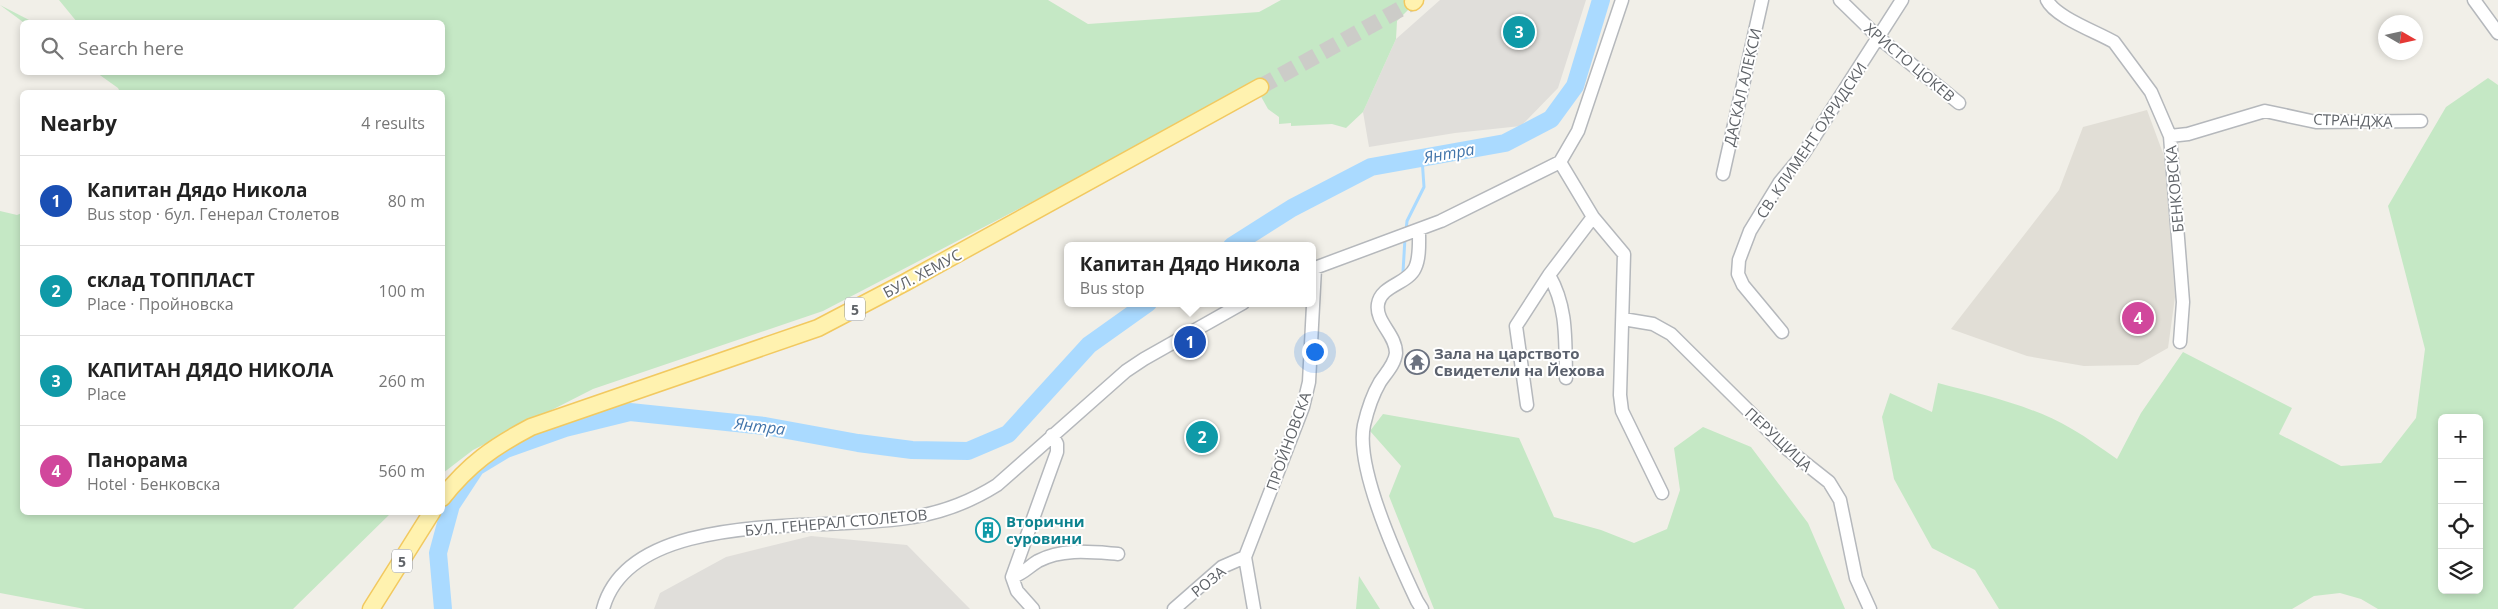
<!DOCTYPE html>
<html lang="en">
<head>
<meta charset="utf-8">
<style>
	body { margin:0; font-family:"Open Sans",sans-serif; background:#f6f6f6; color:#222 }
	.controls { position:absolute; right:15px; bottom:15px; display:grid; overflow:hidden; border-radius:8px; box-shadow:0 2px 8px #0003 }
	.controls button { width:45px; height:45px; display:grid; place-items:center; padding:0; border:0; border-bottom:1px solid #e0e0e0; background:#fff; color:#222; font:25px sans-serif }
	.compass { position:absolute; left:2378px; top:15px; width:45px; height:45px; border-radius:50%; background:#fff; box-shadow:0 2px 8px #0003; rotate:99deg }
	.you { position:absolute; left:1314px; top:351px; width:18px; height:18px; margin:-12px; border:4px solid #fff; border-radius:50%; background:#1a73e8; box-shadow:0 0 0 8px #1a73e833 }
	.badge { display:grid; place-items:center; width:32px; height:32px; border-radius:50%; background:#ea4335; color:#fff; font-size:16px; font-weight:700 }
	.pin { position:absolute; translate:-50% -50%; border:2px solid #fff; box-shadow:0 1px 5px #0006 }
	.popup { position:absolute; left:1064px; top:242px; width:252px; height:65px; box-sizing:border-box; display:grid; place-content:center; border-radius:8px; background:#fff; filter:drop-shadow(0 1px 4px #0005); font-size:16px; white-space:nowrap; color:#767676 }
	.popup b { font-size:19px; color:#222 }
	.popup::after { content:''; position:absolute; left:50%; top:100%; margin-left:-10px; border:10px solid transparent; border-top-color:#fff }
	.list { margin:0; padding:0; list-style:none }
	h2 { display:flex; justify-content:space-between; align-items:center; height:65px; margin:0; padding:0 20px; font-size:21px }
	h2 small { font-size:16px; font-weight:400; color:#767676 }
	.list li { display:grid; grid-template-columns:32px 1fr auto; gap:15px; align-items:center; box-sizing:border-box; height:90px; padding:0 20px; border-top:1px solid #e0e0e0 }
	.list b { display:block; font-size:19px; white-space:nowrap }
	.list p { margin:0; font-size:16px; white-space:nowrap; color:#767676 }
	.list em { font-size:16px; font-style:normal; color:#767676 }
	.icon { flex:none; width:28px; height:28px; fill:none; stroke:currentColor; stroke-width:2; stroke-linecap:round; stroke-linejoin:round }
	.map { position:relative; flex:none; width:2498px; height:609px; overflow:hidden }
	.search { position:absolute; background:#fff; box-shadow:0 2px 8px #0003; left:20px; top:20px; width:425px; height:55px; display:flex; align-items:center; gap:12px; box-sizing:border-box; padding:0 18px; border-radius:8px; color:#767676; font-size:19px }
	.panel { position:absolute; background:#fff; box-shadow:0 2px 8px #0003; left:20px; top:90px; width:425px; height:425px; border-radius:8px }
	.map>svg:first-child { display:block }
	.industrial { fill:#e0deda }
	.education { fill:#e1ded6 }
	.green { fill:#c5e8c5; fill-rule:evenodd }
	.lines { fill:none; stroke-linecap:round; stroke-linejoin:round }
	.stream { stroke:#aadaff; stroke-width:3 }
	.river { stroke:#aadaff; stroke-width:18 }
	.major-tunnel { stroke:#ccccc8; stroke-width:16; stroke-dasharray:16 8; stroke-linecap:butt }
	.minor-casing { stroke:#b5b8bc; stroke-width:15 }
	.major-casing { stroke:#f2c960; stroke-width:19 }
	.minor { stroke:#fff; stroke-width:12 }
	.major { stroke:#fff2af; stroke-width:16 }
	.labels { text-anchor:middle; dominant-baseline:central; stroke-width:4; stroke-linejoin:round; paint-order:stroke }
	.shield { fill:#fff; stroke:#8f9295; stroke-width:1 }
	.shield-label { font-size:14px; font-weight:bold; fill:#5f6368 }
	.street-label { font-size:15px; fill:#5f6368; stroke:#fff }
	.worship-label { font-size:15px; font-weight:bold; fill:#5b616d; stroke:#fff; text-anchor:start }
	.culture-label { font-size:15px; font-weight:bold; fill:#0d838f; stroke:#fff; text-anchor:start }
	.water-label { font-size:16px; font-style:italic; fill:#4174aa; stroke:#fff }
</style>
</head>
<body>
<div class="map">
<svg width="2498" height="609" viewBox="0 0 2498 609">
	<rect width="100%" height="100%" fill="#f1efe8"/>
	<path class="industrial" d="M1440,0H1586L1558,88L1521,126L1455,133L1369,147L1363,112L1396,39Z
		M811,536L907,545L970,609H654L660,593L726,557Z"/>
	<path class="education" d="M2147,110L2164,156L2175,297L2168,348L2138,365L2084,366L2027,356L1951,329L2059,190L2083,127Z"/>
	<path class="green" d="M59,0H1048L1088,24L1259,12L1281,0H1418L1397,21L1396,39L1363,112L1346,128L1332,124L1291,126V123L1279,124V117L1268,109L1254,84L1172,129L823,311L593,389L473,450L443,473L442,92H120L118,88L97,73L442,72V22H77Z
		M0,5L33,22H23Z
		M2488,78L2498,85V609H2378L2361,599L2340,593L2314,596L2292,609H1999L1975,570L1932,548L1894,479L1882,417L1890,393L1932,412L1938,383C1984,395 2031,405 2072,429C2088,438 2102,449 2117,459L2141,413L2183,352L2292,408L2279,434L2341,466L2381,463L2416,418L2425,349L2388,206L2446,107ZM2442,418H2479V590H2442Z
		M0,211L17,215L22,213V512L391,513L293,609H85L0,593Z
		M1383,414L1519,438L1554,517L1601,530L1634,543L1667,529L1680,490L1674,448L1703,427L1751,447L1808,523L1845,609H1434L1389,496L1401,466L1370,431Z
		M1359,576L1380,609H1356Z"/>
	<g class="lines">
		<path class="stream" d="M1406,231L1407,221L1424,187L1422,158
			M1403,272L1405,238"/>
		<path class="river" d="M1232,246L1292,208L1371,167L1505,143L1551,119L1575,86L1601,0
			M443,609L438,553L451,505L476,467L506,449L565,428L630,412L765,426L858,443L912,450L968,451L1008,434L1089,345L1148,303"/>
		<path class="major-tunnel" d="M1260,87L1413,2"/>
		<defs>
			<path id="minor" d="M1840,0L1879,38L1959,103
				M2047,0C2055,17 2097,32 2114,42L2151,92L2170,136L2183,302L2180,342
				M2474,0L2498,33
				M2170,136L2188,134L2265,111L2316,122L2421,121
				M1560,162L1593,217L1624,254L1620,395L1622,411L1662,493
				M1723,174L1762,0
				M1419,231C1419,242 1420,258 1415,268C1408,284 1381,285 1378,304C1375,322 1396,334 1396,353C1395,364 1386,373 1380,382C1373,394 1367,412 1364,425C1355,467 1398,561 1417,601L1422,609
				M1312,269L1441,221L1560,162L1578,131L1622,0
				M1549,275C1568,308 1565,341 1566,378
				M1623,319L1653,324L1671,334L1786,448L1829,482L1840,500L1856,578L1870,609
				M1782,332L1743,285L1738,274L1739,260L1750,231L1780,182L1804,153L1902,0
				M1527,405L1516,326L1549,275L1593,217
				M1012,577C1023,574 1028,567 1038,561C1063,548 1092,552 1118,554
				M603,609C631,505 831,533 913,517C944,512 970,502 997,485L1126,371L1144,359L1243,303
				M1033,609L1017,591L1012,577L1057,452V444L1052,435
				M1174,609L1222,567L1245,557
				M1254,609L1245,557L1303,407L1309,382L1315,268"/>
			<path id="major" d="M1413,2L1415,0
				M442,498C469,464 493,447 531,427L818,328L906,282L1260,87
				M371,609L432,512"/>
		</defs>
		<use href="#minor" class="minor-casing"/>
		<use href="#major" class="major-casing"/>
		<use href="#minor" class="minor"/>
		<use href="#major" class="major"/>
	</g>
	<defs>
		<symbol id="temple-ring" viewBox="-11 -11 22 22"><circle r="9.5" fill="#fff" stroke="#6b7280" stroke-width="1.5"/><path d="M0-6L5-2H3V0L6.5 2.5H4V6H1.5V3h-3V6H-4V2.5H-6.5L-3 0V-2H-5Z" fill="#6b7280"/></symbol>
		<symbol id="building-ring" viewBox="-11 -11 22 22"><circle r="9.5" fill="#fff" stroke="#0f9aa8" stroke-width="1.5"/><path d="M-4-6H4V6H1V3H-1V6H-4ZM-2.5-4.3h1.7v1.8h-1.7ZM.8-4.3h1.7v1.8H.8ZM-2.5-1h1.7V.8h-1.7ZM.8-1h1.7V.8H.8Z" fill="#0f9aa8"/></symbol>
	</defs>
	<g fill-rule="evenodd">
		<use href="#temple-ring" x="1403" y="348" width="28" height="28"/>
		<use href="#building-ring" x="974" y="516" width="28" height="28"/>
	</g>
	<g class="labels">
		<g class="shield">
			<rect x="845" y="297.5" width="20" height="23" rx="4"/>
			<rect x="392" y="549.5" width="20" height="23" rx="4"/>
		</g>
		<g class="shield-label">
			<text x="855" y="309">5</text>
			<text x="402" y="561">5</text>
		</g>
		<g class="street-label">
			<text transform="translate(1910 62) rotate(40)">ХРИСТО ЦОКЕВ</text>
			<text transform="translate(1742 87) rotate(-77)">ДАСКАЛ АЛЕКСИ</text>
			<text transform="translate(2353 120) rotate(2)">СТРАНДЖА</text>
			<text transform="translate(1811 140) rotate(-56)">СВ. КЛИМЕНТ ОХРИДСКИ</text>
			<text transform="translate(2174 189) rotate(-95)">БЕНКОВСКА</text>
			<text transform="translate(922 273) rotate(-28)">БУЛ. ХЕМУС</text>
			<text transform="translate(1779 439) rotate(43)">ПЕРУЩИЦА</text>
			<text transform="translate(1288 441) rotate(-70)">ПРОЙНОВСКА</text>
			<text transform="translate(836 522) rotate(-5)">БУЛ. ГЕНЕРАЛ СТОЛЕТОВ</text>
			<text transform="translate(1208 581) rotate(-39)">РОЗА</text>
		</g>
		<g class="worship-label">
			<text x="1434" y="353">Зала на царството<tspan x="1434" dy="17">Свидетели на Йехова</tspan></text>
		</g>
		<g class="culture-label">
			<text x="1006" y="521">Вторични<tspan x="1006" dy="17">суровини</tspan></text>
		</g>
		<g class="water-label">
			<text transform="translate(1449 153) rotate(-10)">Янтра</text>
			<text transform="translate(760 426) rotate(7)">Янтра</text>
		</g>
	</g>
</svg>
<div class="controls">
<button>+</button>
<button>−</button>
<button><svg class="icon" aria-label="locate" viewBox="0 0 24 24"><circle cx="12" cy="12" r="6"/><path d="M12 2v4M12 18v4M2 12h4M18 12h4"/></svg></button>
<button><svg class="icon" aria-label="layers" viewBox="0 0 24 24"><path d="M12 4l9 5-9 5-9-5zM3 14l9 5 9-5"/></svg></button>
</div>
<svg class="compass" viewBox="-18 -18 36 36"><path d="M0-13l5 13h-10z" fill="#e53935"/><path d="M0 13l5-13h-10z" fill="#767676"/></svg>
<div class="you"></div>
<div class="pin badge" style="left:1190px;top:342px;background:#1a4fb4">1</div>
<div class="popup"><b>Капитан Дядо Никола</b>Bus stop</div>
<div class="pin badge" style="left:1202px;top:437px;background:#0f9aa8">2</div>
<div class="pin badge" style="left:1519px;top:32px;background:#0f9aa8">3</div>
<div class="pin badge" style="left:2138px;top:318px;background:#d1479c">4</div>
<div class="search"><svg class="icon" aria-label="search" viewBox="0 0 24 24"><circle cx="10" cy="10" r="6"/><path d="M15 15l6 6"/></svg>Search here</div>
<section class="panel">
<h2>Nearby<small>4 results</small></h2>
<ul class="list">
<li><span class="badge" style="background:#1a4fb4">1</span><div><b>Капитан Дядо Никола</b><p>Bus stop · бул. Генерал Столетов</p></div><em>80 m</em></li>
<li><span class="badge" style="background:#0f9aa8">2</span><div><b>склад ТОППЛАСТ</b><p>Place · Пройновска</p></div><em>100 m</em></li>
<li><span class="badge" style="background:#0f9aa8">3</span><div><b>КАПИТАН ДЯДО НИКОЛА</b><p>Place</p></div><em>260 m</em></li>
<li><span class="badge" style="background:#d1479c">4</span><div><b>Панорама</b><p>Hotel · Бенковска</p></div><em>560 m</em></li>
</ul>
</section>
</div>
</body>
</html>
